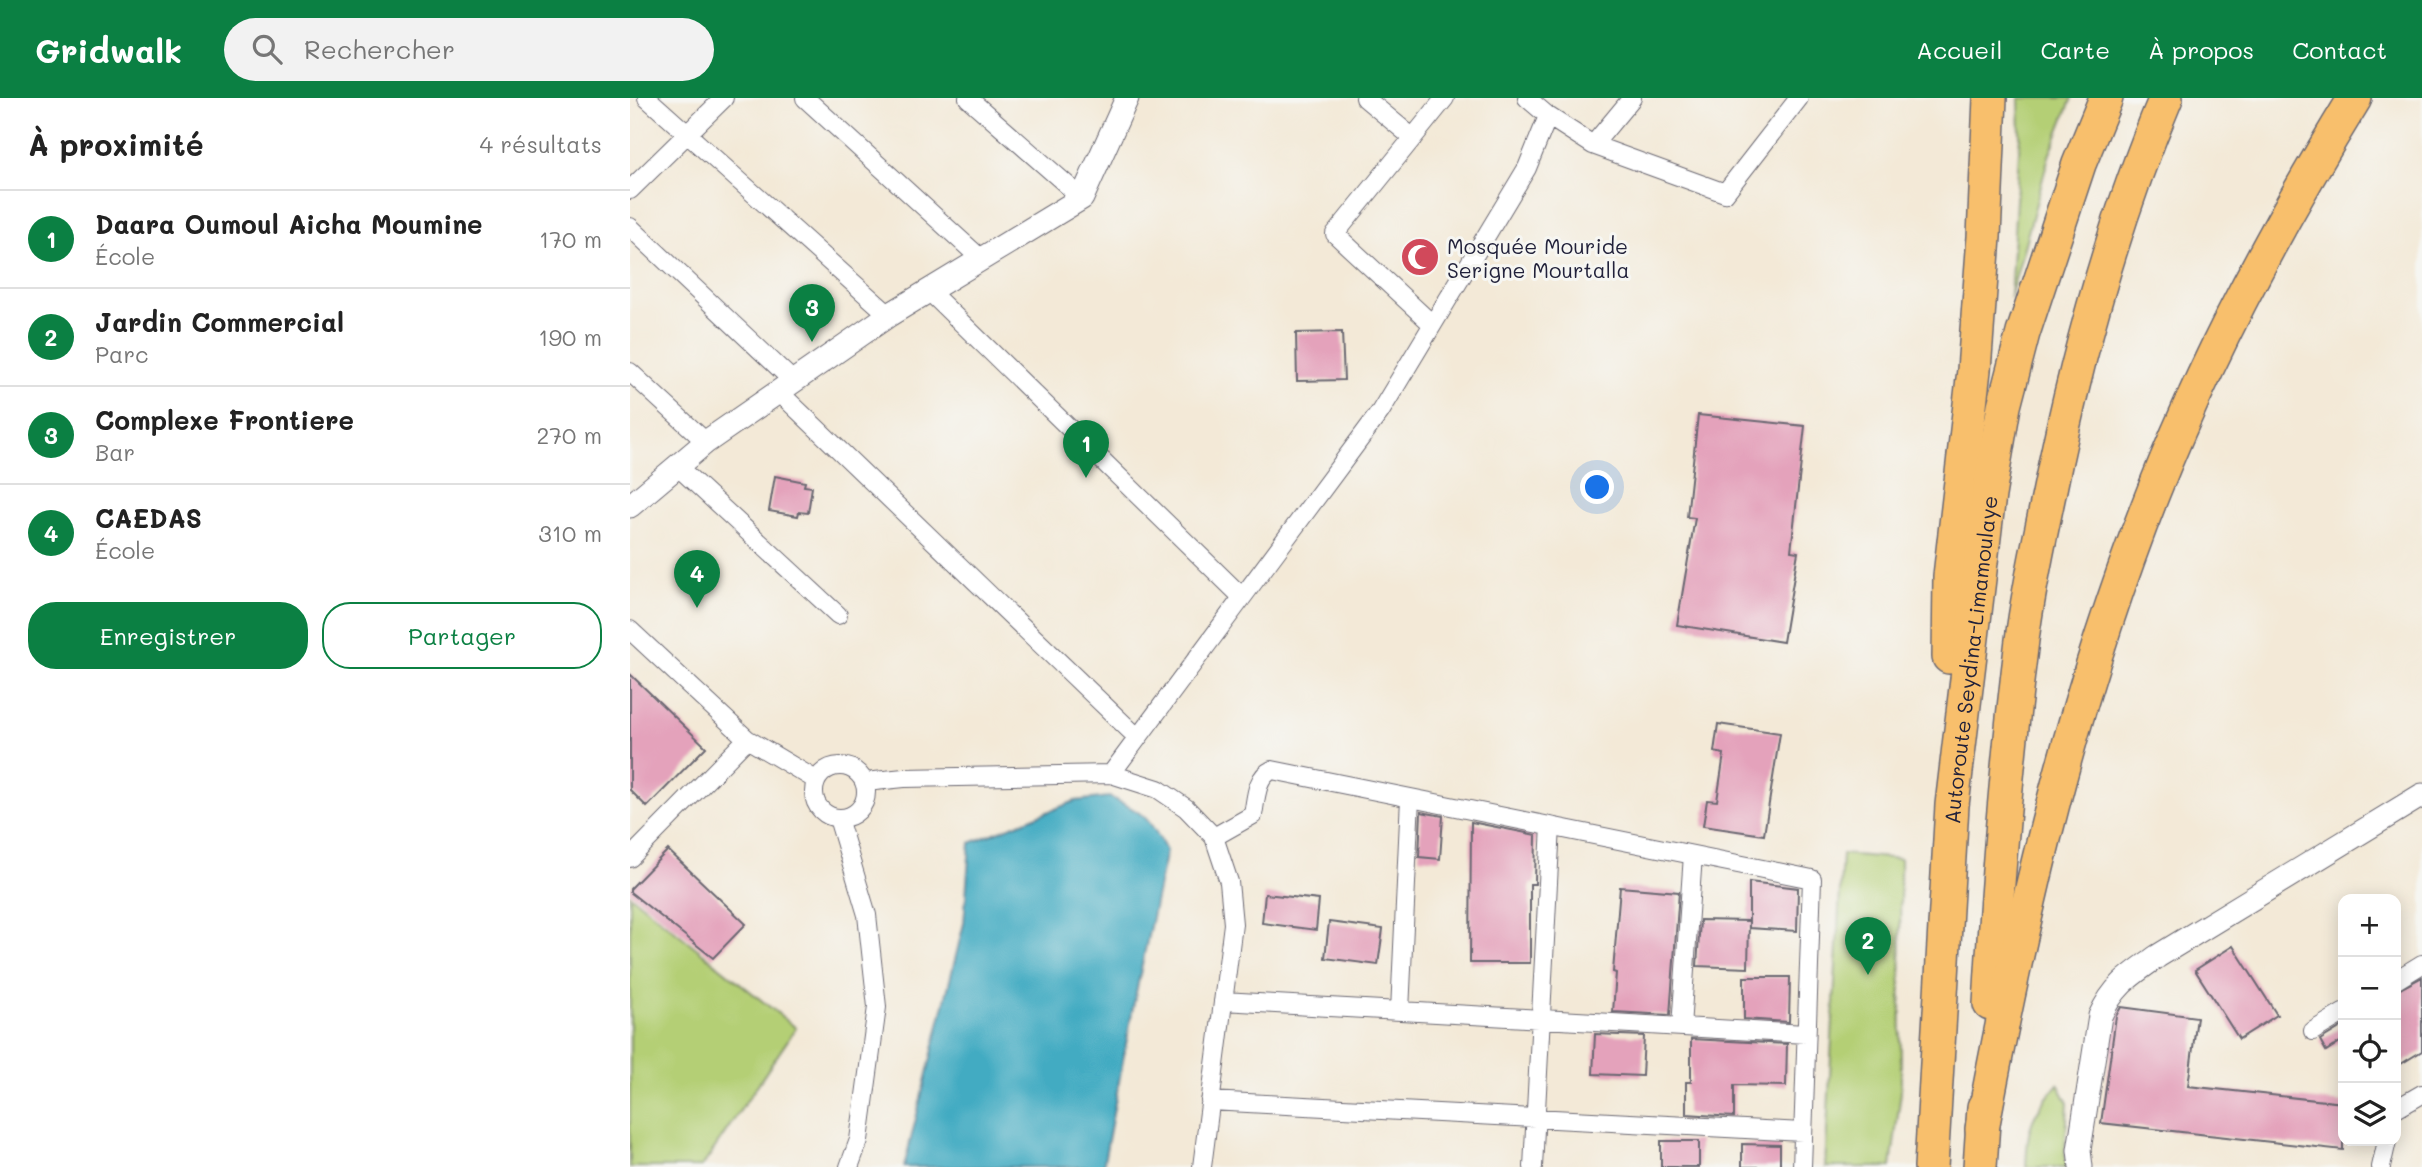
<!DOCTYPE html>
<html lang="fr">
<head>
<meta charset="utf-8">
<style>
	body { margin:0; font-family:Mali,sans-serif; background:#f2f2f2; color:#222 }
	.controls { position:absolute; right:21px; bottom:21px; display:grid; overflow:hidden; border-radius:14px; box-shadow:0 4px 18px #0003 }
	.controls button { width:63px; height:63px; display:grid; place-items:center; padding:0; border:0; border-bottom:2px solid #e0e0e0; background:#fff; color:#222; font:35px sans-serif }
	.you { position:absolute; left:968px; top:390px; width:24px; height:24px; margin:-18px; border:5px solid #fff; border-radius:50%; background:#1a73e8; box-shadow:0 0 0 10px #1a73e833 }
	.badge { display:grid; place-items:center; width:46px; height:46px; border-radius:50%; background:#0b8043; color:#fff; font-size:23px; font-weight:700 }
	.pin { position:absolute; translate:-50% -58px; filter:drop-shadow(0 2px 4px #0008) }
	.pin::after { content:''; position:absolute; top:37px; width:24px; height:21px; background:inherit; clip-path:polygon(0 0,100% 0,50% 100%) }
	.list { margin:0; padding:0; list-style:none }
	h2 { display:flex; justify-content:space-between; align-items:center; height:91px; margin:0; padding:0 28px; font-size:30px }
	h2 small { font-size:23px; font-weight:400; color:#767676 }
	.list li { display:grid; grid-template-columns:46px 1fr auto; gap:21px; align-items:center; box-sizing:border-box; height:98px; padding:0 28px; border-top:2px solid #e0e0e0 }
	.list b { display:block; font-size:26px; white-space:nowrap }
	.list p { margin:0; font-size:23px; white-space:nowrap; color:#767676 }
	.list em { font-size:23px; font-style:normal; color:#767676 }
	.actions { display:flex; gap:14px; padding:21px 28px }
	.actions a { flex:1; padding:16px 0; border:2px solid #0b8043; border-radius:28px; text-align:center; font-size:24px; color:#0b8043 }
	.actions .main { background:#0b8043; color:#fff }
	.icon { flex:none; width:38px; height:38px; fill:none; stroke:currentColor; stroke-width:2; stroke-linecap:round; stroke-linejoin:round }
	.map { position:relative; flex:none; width:1792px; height:1069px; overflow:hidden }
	header { display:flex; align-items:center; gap:42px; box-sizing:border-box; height:98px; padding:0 35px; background:#0b8043; color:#fff }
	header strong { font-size:33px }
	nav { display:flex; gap:38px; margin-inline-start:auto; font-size:24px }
	.search { width:490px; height:63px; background:#f2f2f2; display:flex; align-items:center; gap:18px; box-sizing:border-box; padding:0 24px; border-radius:38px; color:#767676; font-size:26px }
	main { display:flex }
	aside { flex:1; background:#fff }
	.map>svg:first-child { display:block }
	.green { fill:#b4cf74; stroke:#6b7858; stroke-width:2 }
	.water { fill:#43abc2; stroke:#32667e; stroke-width:2 }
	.building { fill:#e4a2bb }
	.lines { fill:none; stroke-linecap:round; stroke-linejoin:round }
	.minor-casing { stroke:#6b6872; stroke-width:20 }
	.tertiary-casing { stroke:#6b6872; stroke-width:25 }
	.motorway-casing { stroke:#6b6872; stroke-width:36 }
	.minor { stroke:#fff; stroke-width:18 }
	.tertiary { stroke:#fff; stroke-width:23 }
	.motorway { stroke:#f8bf6c; stroke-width:33 }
	.labels { text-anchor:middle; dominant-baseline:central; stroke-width:6; stroke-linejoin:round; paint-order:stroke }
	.poi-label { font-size:21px; fill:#22223b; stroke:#f6f6f2; text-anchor:start }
	.street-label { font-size:21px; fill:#22223b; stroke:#f6f6f2 }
</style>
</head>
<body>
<header>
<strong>Gridwalk</strong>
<div class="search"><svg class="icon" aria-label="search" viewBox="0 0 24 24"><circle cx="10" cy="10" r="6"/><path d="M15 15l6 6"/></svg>Rechercher</div>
<nav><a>Accueil</a><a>Carte</a><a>À propos</a><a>Contact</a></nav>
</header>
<main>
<aside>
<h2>À proximité<small>4 résultats</small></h2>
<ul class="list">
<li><span class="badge">1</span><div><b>Daara Oumoul Aicha Moumine</b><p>École</p></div><em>170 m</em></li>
<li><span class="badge">2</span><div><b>Jardin Commercial</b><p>Parc</p></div><em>190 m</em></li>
<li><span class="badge">3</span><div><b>Complexe Frontiere</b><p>Bar</p></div><em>270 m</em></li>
<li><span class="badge">4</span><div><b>CAEDAS</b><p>École</p></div><em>310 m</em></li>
</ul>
<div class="actions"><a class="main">Enregistrer</a><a>Partager</a></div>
</aside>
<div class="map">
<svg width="1792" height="1069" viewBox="0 0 1792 1069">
	<rect width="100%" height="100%" fill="#f6f6f2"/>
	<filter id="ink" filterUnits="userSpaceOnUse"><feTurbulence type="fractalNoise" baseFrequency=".0143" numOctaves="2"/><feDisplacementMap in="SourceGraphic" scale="14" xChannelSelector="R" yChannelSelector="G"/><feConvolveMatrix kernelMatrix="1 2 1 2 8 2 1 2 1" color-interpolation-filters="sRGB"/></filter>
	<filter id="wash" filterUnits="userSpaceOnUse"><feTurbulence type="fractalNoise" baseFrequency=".00686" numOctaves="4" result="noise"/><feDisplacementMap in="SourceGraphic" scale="28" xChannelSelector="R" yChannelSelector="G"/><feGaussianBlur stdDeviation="1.57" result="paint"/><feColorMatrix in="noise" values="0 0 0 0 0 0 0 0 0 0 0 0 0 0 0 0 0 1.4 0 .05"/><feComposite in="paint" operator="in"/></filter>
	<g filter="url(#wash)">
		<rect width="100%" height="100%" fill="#f3e9d7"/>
		<path class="green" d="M1389,0H1442L1419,58L1380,200L1390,37Z
			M1212,756L1270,761L1271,994L1261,1069H1195Z
			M0,797L166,930L72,1069H0Z
			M1428,986L1438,1005L1435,1056L1438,1069H1396C1398,1027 1400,1019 1428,986Z"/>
		<path class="water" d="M479,699C514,715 519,718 536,753L502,914L473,1069H274L334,825L340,745L445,703Z"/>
		<g id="blocks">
			<path class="building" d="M712,234L714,282L667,283L666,235Z
				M1068,317L1175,328L1161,453L1168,454L1153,544L1047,527L1065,420L1057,419Z
				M145,378L175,384L174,388L182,389L178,415L169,414L168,418L139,413Z
				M0,576L76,649L17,709L0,692Z
				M1088,626L1150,635L1134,737L1073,728L1077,702L1087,703L1094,656L1084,654Z
				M791,714L813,718L810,761L789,759Z
				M841,724L906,737L905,786H900V865H840Z
				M38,752L116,826L83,860L0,794V791Z
				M1119,784L1168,790L1167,833L1119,830Z
				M990,789L1049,794L1040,917L983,914L986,875L983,874Z
				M635,796L689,802L686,832L632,825Z
				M1070,822L1119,823L1118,870L1067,868Z
				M699,824L753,831L748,867L695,860Z
				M1603,848L1647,917L1609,941L1565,872Z
				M1114,879H1160L1159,924L1114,921Z
				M1792,879V953L1766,969V893Z
				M1491,909L1567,919L1558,988L1713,1005V1052L1471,1025L1486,918Z
				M1713,928V942L1696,953L1690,942Z
				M965,936L1014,938L1012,978L963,976Z
				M1061,941L1157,946L1156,988L1104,987V1019L1056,1016V984H1061Z
				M1031,1043H1069V1069H1031Z
				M1112,1046L1150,1047V1069H1112Z"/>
		</g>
	</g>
	<g filter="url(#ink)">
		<use href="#blocks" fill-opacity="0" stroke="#6b6872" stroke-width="2"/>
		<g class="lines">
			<defs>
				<path id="minor" d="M17,0L259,217
					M175,0L350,160
					M338,0L452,100
					M735,0L783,40
					M897,0L918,18L963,47L1095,95L1169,0
					M963,47L1002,0
					M0,92L94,0
					M0,129L163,283
					M298,192L612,499
					M802,226L705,136L815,0
					M0,274L76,344
					M148,293L507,639
					M47,368L208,517
					M0,532L117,641L186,682
					M184 694a26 26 0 1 1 52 0a26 26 0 1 1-52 0Z
					M481,676L750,314L897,70L918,18
					M235,684L274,680L481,676L528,691L556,710L584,739L599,784L603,826L572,1069
					M208,720L237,817L247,909L229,1042L219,1069
					M584,739L623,717C626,701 626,679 642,672L1182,781L1172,1069
					M0,760L117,641
					M1766,882L1792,866
					M593,903L1176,936
					M770,913L780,700
					M1051,929L1063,757
					M1683,933L1713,915
					M580,1003L1173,1034
					M1766,1011L1792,996
					M903,1069L921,728
					M1751,1069L1757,1043"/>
				<path id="tertiary" d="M0,408L76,344L259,217L452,100L497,0
					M1451,1069L1449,1052L1470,918C1484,887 1501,877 1528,858L1792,697"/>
				<g id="motorway">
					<path d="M1319,559L1320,478L1344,272L1354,139L1360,0"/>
					<path d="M1360,906C1367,784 1377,662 1392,542C1398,493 1409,444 1419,396C1446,261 1482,127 1536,0"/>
					<path d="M1352,1031C1392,815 1442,600 1523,395C1577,258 1648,125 1725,0"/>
					<path id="s1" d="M1301,1069L1322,707L1359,397L1374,308L1393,235L1449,66L1476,0"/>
					<path d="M1350,1069L1354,1009"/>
				</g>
			</defs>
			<use href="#minor" class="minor-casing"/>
			<use href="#tertiary" class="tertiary-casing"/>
			<use href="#motorway" class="motorway-casing"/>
			<use href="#minor" class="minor"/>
			<use href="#tertiary" class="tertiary"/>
			<use href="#motorway" class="motorway"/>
		</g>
	</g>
	<defs>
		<symbol id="mosque-disc" viewBox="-11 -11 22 22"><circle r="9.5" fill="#d1495b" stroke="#f6f6f2"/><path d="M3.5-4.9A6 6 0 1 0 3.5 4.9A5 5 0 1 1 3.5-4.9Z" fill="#fff"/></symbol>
	</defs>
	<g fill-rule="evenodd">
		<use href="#mosque-disc" x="768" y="137" width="44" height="44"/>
	</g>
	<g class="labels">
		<g class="poi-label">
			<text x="817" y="147">Mosquée Mouride<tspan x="817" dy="24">Serigne Mourtalla</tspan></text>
		</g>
		<g class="street-label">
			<text stroke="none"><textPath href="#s1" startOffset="509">Autoroute Seydina-Limamoulaye</textPath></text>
		</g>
	</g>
</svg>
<div class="controls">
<button>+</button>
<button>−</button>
<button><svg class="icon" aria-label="locate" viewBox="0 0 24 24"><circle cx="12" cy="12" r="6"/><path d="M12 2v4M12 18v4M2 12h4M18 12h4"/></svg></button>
<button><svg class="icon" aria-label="layers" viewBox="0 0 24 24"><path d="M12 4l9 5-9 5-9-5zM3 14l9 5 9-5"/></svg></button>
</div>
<div class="you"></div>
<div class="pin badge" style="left:456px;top:380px">1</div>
<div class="pin badge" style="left:1238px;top:877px">2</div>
<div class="pin badge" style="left:182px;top:244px">3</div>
<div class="pin badge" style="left:67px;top:510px">4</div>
</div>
</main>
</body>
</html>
